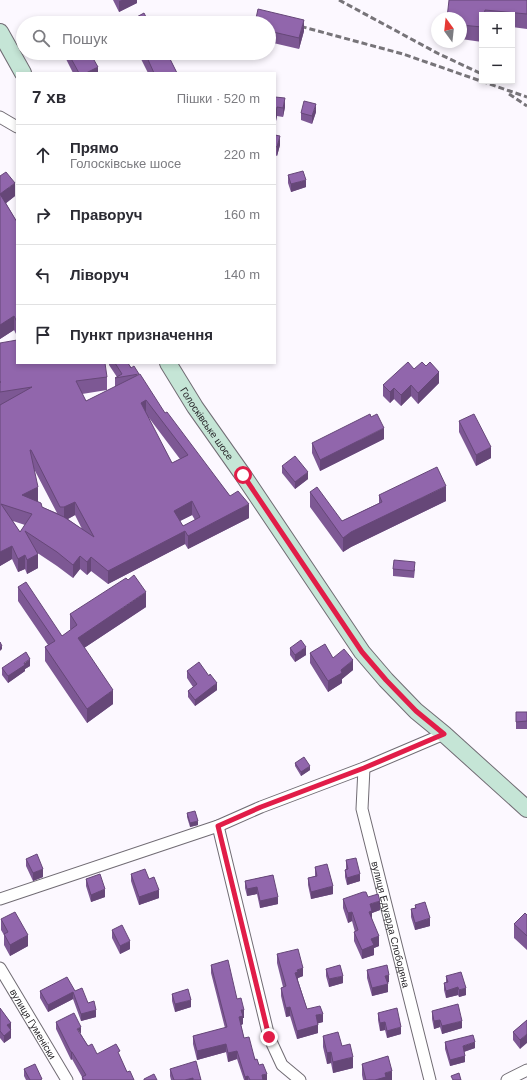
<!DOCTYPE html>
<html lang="uk">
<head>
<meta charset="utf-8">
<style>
	body { margin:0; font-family:Arial,sans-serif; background:#f7f7f7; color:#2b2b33 }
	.controls { position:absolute; right:12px; top:12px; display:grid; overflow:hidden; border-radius:0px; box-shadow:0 2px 6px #0003 }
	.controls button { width:36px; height:36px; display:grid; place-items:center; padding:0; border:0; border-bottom:1px solid #e1e1e2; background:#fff; color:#2b2b33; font:20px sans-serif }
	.compass { position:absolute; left:431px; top:12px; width:36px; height:36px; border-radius:50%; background:#fff; box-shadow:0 2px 6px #0003; rotate:345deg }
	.stop { position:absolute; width:12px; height:12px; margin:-9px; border:3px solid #e11d48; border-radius:50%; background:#fff }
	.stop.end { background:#e11d48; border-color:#fff; box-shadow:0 1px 4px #0008 }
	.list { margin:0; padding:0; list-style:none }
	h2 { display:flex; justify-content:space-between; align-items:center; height:52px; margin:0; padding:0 16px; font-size:17px }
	h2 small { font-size:13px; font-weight:400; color:#7c7c81 }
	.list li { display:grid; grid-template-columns:26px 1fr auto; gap:12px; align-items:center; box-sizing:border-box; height:60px; padding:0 16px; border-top:1px solid #e1e1e2 }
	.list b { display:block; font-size:15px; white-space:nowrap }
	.list p { margin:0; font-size:13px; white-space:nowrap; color:#7c7c81 }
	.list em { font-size:13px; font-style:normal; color:#7c7c81 }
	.icon { flex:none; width:22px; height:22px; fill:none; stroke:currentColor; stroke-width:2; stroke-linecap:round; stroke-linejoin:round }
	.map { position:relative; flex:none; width:527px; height:1080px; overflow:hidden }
	.search { position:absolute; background:#fff; box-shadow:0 2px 6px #0003; left:16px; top:16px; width:260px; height:44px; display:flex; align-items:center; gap:10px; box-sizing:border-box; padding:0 14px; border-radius:22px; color:#7c7c81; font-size:15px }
	.panel { position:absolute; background:#fff; box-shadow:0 2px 6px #0003; left:16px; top:72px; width:260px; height:292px; border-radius:0px }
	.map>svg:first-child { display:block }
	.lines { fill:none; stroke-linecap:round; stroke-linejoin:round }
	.street-casing { stroke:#716c74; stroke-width:13 }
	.secondary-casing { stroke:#716c74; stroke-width:18 }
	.street { stroke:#fff; stroke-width:11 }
	.secondary { stroke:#c5e5d6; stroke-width:16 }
	.rail { stroke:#777479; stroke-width:3; stroke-dasharray:6 3; stroke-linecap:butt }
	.wall { fill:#7d5894; fill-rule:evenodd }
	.shaded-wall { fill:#664778 }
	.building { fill:#9166ac; stroke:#664778; fill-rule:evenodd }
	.route { stroke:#e11d48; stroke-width:5 }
	.labels { text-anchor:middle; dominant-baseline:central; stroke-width:3; stroke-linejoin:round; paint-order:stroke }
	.street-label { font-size:10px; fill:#29272b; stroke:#fff }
</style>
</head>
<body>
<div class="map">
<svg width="527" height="1080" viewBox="0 0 527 1080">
	<rect width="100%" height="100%" fill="#fcf8ff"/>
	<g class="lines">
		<defs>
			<g id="street">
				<path d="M0,117L17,127"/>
				<path id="s1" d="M364,768L362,809L430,1080"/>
				<path d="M218,826L269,1037L282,1065L300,1080"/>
				<path d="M0,899L218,826L261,807L364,768L444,734"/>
				<path id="s2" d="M0,968L67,1080"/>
				<path d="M507,1080L527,1070"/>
			</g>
			<g id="secondary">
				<path d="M0,32L23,73"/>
				<path id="s3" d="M168,363L195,407L243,475L362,652L386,680L416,711L444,734L527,809"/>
			</g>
		</defs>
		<use href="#street" class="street-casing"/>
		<use href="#secondary" class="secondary-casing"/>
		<use href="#street" class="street"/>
		<use href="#secondary" class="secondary"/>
		<path class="rail" d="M339,0L439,54L482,74
			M292,24L403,54L527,97
			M509,94L527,106"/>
	</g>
	<path class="wall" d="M113,0H137V3L119,12Z
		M527,0V29L512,27V15H482V42L461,39V18H447Z
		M269,23L304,31L299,49L269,42Z
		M63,53H90L98,73H73Z
		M138,53H167L177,73H148Z
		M199,53H207V56L199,55Z
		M275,97L285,107L283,117L277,116L275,126Z
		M316,112L312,124L301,120V113Z
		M275,135L280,145L277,156L275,155Z
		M288,175L306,187L291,192L288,183Z
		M0,176L15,196L6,203L17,222V336L14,330L0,339Z
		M0,343L107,377V390L82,394L86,401L115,387V378L117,377L109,365V363H128L165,413L230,496L249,518L188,549L185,544L108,584L91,571L87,575L80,569L73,578L57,566L36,552L38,568L27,574L25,569L18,572L12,559L0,566ZM146,414L180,459L172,463ZM34,469L57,513L42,507L37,501H38ZM75,515L82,529L68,519ZM192,515L195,520L183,526L180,521ZM13,521L25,525L20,532Z
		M414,369L439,383L418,404L411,396L401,406L394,399L390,403L383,396V385Z
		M459,421L491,458L476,466L459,432Z
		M384,439L320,471L312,453V443Z
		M282,466L308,479L295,489L282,473Z
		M310,492L342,521L379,503V495L446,501L351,547L343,552L310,507Z
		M393,569H415L414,578L393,576Z
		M18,587L62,636L71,630L70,629V614L146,607L84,648L113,704L87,723L45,661V647L48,645L18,601Z
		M290,648L306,655L295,662L290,655Z
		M310,653L333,658L353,670L342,679V683L328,692L310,663Z
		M30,666L25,669V671L8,683L2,675V668Z
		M187,671L209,676L217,690L195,706L188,697V691L193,687L187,678Z
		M516,712H527V729H516Z
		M295,763L310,770L301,776L295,766Z
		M187,813L198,825L190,827L187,817Z
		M26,859L43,877L33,881L26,866Z
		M346,860L360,881L347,885L345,877V870L346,869Z
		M315,867L333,894L311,899L308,885V878L315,876Z
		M131,874L149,879L159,898L139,905L131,881Z
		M273,875L278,904L260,908L257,894L247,896L245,888V881Z
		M86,879L105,897L91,902L86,886Z
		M343,899L380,910L372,913V919L379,946L374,948V955L362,959L354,941V932H355L352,921L348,923L343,908Z
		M415,905L430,926L415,930L411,917V909L415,908Z
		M527,915V950L514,938V924Z
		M1,919L28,946L10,956L4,945V935L1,930Z
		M112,930L130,949L120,954L112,938Z
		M277,954L303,976L298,978V980L307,1009L323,1022L318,1023V1033L297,1039L290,1016L286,1017L281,996V988L283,987L277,963Z
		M211,965L237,999L244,1018H243V1024L241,1025L244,1038L267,1080H244L237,1059L228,1062L226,1052L197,1060L193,1044V1036L225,1028L211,973Z
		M326,969L343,983L329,987L326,976Z
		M367,970L389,982L387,983L388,992L372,996L367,978Z
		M446,976L466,995L459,997L458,995L446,998L444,990V983L446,982Z
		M40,991H75L88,1003L96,1017L81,1021L73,999L48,1012L40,998Z
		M172,994L191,1007L175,1012L172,1001Z
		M0,1008L11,1023V1038L4,1043L0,1038Z
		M432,1011L462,1028L442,1034L440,1027L434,1029L432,1019Z
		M378,1013L401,1034L387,1038L385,1030L380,1031L378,1020Z
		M527,1020L520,1049L513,1040V1032Z
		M56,1022L81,1034L88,1046L97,1054L120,1057L127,1072L134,1080H82V1077L72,1059L71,1060L56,1029Z
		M323,1036L342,1046L353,1068L333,1073L331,1063L327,1064L323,1047Z
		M445,1042L475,1048L464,1052L465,1062L450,1066L445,1049Z
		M362,1064L392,1080H363L362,1075Z
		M24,1069L42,1080H26L24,1076Z
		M170,1069L201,1080H171L170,1076Z"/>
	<path class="shaded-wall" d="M122,0H137V3L119,12V1Z
		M304,20V31L299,49V38Z
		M98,67V73H86Z
		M285,98V107L283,117V108Z
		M316,104V112L312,124V116Z
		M277,107V116L275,126V117Z
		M280,136V145L277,156V147Z
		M306,180V187L291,192V184Z
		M15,183V196L0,208V194Z
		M14,316V330L0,339V325Z
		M439,372V383L418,404V393Z
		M411,385V396L401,406V395Z
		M394,388V399L390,403V392Z
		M146,400V414L141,403Z
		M384,428V439L320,471V460Z
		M491,447V458L476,466V455Z
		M308,472V479L295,489V482Z
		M446,486V501L351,547L343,552V538L351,532Z
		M38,487V501L22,509V495Z
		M192,501V515L174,524V511Z
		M75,502V515L64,521V507Z
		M249,504V518L188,549V536Z
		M185,531V544L108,584V571Z
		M12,546V559L0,566V552Z
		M38,554V568L27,574V560Z
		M25,555V569L18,572V559Z
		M80,556V569L73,578V565Z
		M91,557V571L87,575V562Z
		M146,592V607L78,652V638Z
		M2,646V649L0,651V647Z
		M306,647V655L295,662V655Z
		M30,659V666L25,669V671L8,683V676Z
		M353,660V670L342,679V683L328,692V681Z
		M217,683V690L195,706V700Z
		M113,690V704L87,723V709Z
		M310,766V770L301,776V772Z
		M198,821V825L190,827V823Z
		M43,869V877L33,881V873Z
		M360,874V881L347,885V878Z
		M333,886V894L311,899V892Z
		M257,887V894L247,896V889Z
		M105,889V897L91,902V895Z
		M159,890V898L139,905V897Z
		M278,897V904L260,908V901Z
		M380,901V910L372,913V921L369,922L370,904Z
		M352,912V921L348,923V913Z
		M430,918V926L415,930V923Z
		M28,935V946L10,956V945Z
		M379,936V946L374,948V955L362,959V950L371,939Z
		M130,941V949L120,954V946Z
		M303,968V976L298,978V981L295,973L297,970Z
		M389,975V982L385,984V976Z
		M343,976V983L329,987V979Z
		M388,984V992L372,996V988Z
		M458,987V995L446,998V991Z
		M466,988V995L459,997V990Z
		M73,992V999L48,1012V1005Z
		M191,1000V1007L175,1012V1004Z
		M290,1007V1016L286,1017V1008Z
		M96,1010V1017L81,1021V1014Z
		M241,1010H244V1018H243V1024L239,1026V1017Z
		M323,1014V1022L316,1024V1015Z
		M440,1020V1027L434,1029V1021Z
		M462,1021V1028L442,1034V1026Z
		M385,1022V1030L380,1031V1023Z
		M11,1023V1030L7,1025Z
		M318,1025V1033L297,1039V1031Z
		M81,1027V1034L77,1029Z
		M401,1027V1034L387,1038V1031Z
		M11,1030V1038L4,1043V1036Z
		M527,1034V1043L520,1049V1040Z
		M475,1042V1048L463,1052V1046Z
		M226,1044V1052L197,1060V1051Z
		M237,1051V1059L228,1062V1053Z
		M71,1052H72V1059L71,1060Z
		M331,1052V1063L327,1064V1053Z
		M465,1056V1062L450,1066V1060Z
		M353,1057V1068L333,1073V1062Z
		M392,1071V1080H375L385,1073Z
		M267,1074V1080H262V1075Z
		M248,1076V1080H245V1077Z
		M193,1078V1080H185Z"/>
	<path class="building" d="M449,0H527V14L485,10L484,15H482V27L461,25V18H447Z
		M258,9L304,20L299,38L269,31V23H255Z
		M144,13L148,21L151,20L153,23H134L133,19Z
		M68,53H90L98,67L86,73H79Z
		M145,53H167L177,73H154Z
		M275,97L285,98L283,108L277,107L275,117Z
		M304,101L316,104L312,116L301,113Z
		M275,135L280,136L277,147L275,146Z
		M303,171L306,180L291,184L288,175Z
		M6,172L15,183L0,194L17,222V322L14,316L0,325V176Z
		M17,340V363H105L107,377L76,381L86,401L140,374L165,413L167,412L230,496L238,491L249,504L188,536L185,531L108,571L91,557L87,562L80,556L73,565L57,552L25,531L38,554L27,560L25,555L18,559L12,546L0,552V405L32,387L0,392V382H1H0V343ZM146,400L188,455L172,463L141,403ZM30,450H31L60,507H64L75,502L94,537L64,517L42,507L41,503L22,495L38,487ZM192,501L200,517L183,526L174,511ZM1,504L32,514L20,532Z
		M408,362L414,369L422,362L426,366L430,362L439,372L418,393L411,385L401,395L394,388L390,392L383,385Z
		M115,363H128L131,368L134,366L139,374L115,378L122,374Z
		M370,414L371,417L377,414L384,428L320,460L312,443Z
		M474,414L491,447L476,455L459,421Z
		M295,456L308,472L295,482L282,466Z
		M437,467L446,486L351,532L343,538L310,492L317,487L342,521L382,502L379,495Z
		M394,560L415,562L414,571L393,569Z
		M134,575L146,592L78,638L113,690L87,709L45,647L55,641L18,587L26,582L62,636L77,625L70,614L126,578L128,580Z
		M301,640L306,647L295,655L290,648Z
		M0,642L2,646L0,647Z
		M325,644L333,658L344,649L353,660L341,670L342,673L328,681L310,653Z
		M26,652L30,659L24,663L25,665L8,676L2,668Z
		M199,662L209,676L210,674L217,683L195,700L188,691L197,684L187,671Z
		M516,712H527V721L516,722Z
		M304,757L310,766L301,772L295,763Z
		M195,811L198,821L190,823L187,813Z
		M37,854L43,869L33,873L26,859Z
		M356,858L360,874L347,878L345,870L348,869L346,860Z
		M327,864L333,886L311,892L308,878L317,876L315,867Z
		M145,869L149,879L154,877L159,890L139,897L131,874Z
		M100,874L105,889L91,895L86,879Z
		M273,875L278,897L260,901L257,887L247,889L245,881Z
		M363,892H366L368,897L378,894L380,901L370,904L372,911L369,912L379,936L371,939L374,945L362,950L354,932L358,930L352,912L348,913L343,899Z
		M425,902L430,918L415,923L411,909L416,908L415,905Z
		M15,912L28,935L10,945L4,934L8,932L1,919Z
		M525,913L527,915V936L514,924Z
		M122,925L130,941L120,946L112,930Z
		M298,949L303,968L297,970L298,972L295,973L307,1009L320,1006L323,1014L316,1015L318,1025L297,1031L290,1007L286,1008L281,988L286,986L277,954Z
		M228,960L237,999L241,998L244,1010H241L243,1016L239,1017L244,1038L249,1037L255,1060L257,1059L259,1065L263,1064L267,1074L262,1075L263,1080H250L248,1076L245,1077L237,1051L228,1053L226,1044L197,1051L193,1036L227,1027L211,965Z
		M340,965L343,976L329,979L326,969Z
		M387,965L389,975L385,976L388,984L372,988L367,970Z
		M461,972L466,988L459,990L458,987L446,991L444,983L448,982L446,976Z
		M67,977L75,991L82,988L88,1003L94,1001L96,1010L81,1014L73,992L48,1005L40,991Z
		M188,989L191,1000L175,1004L172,994Z
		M458,1004L462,1021L442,1026L440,1020L434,1021L432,1011Z
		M0,1008L11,1023L7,1025L11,1030L4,1036L0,1031Z
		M397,1008L401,1027L387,1031L385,1022L380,1023L378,1013Z
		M74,1013L81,1027L77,1029L88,1046L92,1044L97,1054L116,1044L120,1051L118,1052L127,1072L130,1071L134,1080H84L82,1077L86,1075L72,1052H71L56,1022Z
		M527,1020V1034L520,1040L513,1032Z
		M338,1032L342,1046L350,1044L353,1057L333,1062L331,1052L327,1053L323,1036Z
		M473,1035L475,1042L463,1046L465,1056L450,1060L445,1042Z
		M388,1056L392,1071L385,1073L386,1077L375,1080H366L362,1064Z
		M196,1061L201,1080H193V1078L185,1080H174L170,1069Z
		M35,1064L42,1079L40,1080H30L24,1069Z
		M459,1073L461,1080H453L451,1076Z
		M154,1074L157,1080H144V1079Z"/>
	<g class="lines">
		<path class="route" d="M243,475L362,652L386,680L416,711L444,734L364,768L261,807L218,826L269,1037"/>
	</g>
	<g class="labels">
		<g class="street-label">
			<text stroke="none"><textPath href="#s3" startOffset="72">Голосківське шосе</textPath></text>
			<text stroke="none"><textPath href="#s1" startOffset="160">вулиця Едуарда Слободяна</textPath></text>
			<text stroke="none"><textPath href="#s2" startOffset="65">вулиця Гуменіски</textPath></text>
		</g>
	</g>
</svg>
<div class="controls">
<button>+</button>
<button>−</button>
</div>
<svg class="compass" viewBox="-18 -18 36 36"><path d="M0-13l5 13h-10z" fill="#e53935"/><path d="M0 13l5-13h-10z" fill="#7c7c81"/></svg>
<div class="stop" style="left:243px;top:475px"></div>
<div class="stop end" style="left:269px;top:1037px"></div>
<div class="search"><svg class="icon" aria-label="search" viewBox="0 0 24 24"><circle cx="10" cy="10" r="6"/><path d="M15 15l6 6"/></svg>Пошук</div>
<section class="panel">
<h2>7 хв<small>Пішки · 520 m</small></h2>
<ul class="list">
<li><svg class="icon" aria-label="ahead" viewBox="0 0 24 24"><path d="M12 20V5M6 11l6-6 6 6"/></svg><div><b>Прямо</b><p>Голосківське шосе</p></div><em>220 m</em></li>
<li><svg class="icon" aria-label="right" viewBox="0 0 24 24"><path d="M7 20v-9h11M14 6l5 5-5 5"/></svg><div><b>Праворуч</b></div><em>160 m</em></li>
<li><svg class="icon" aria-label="left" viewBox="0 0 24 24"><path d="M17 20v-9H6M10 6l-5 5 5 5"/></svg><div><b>Ліворуч</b></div><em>140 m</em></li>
<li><svg class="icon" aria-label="arrive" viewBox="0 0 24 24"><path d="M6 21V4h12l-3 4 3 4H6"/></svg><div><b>Пункт призначення</b></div></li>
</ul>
</section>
</div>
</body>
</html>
